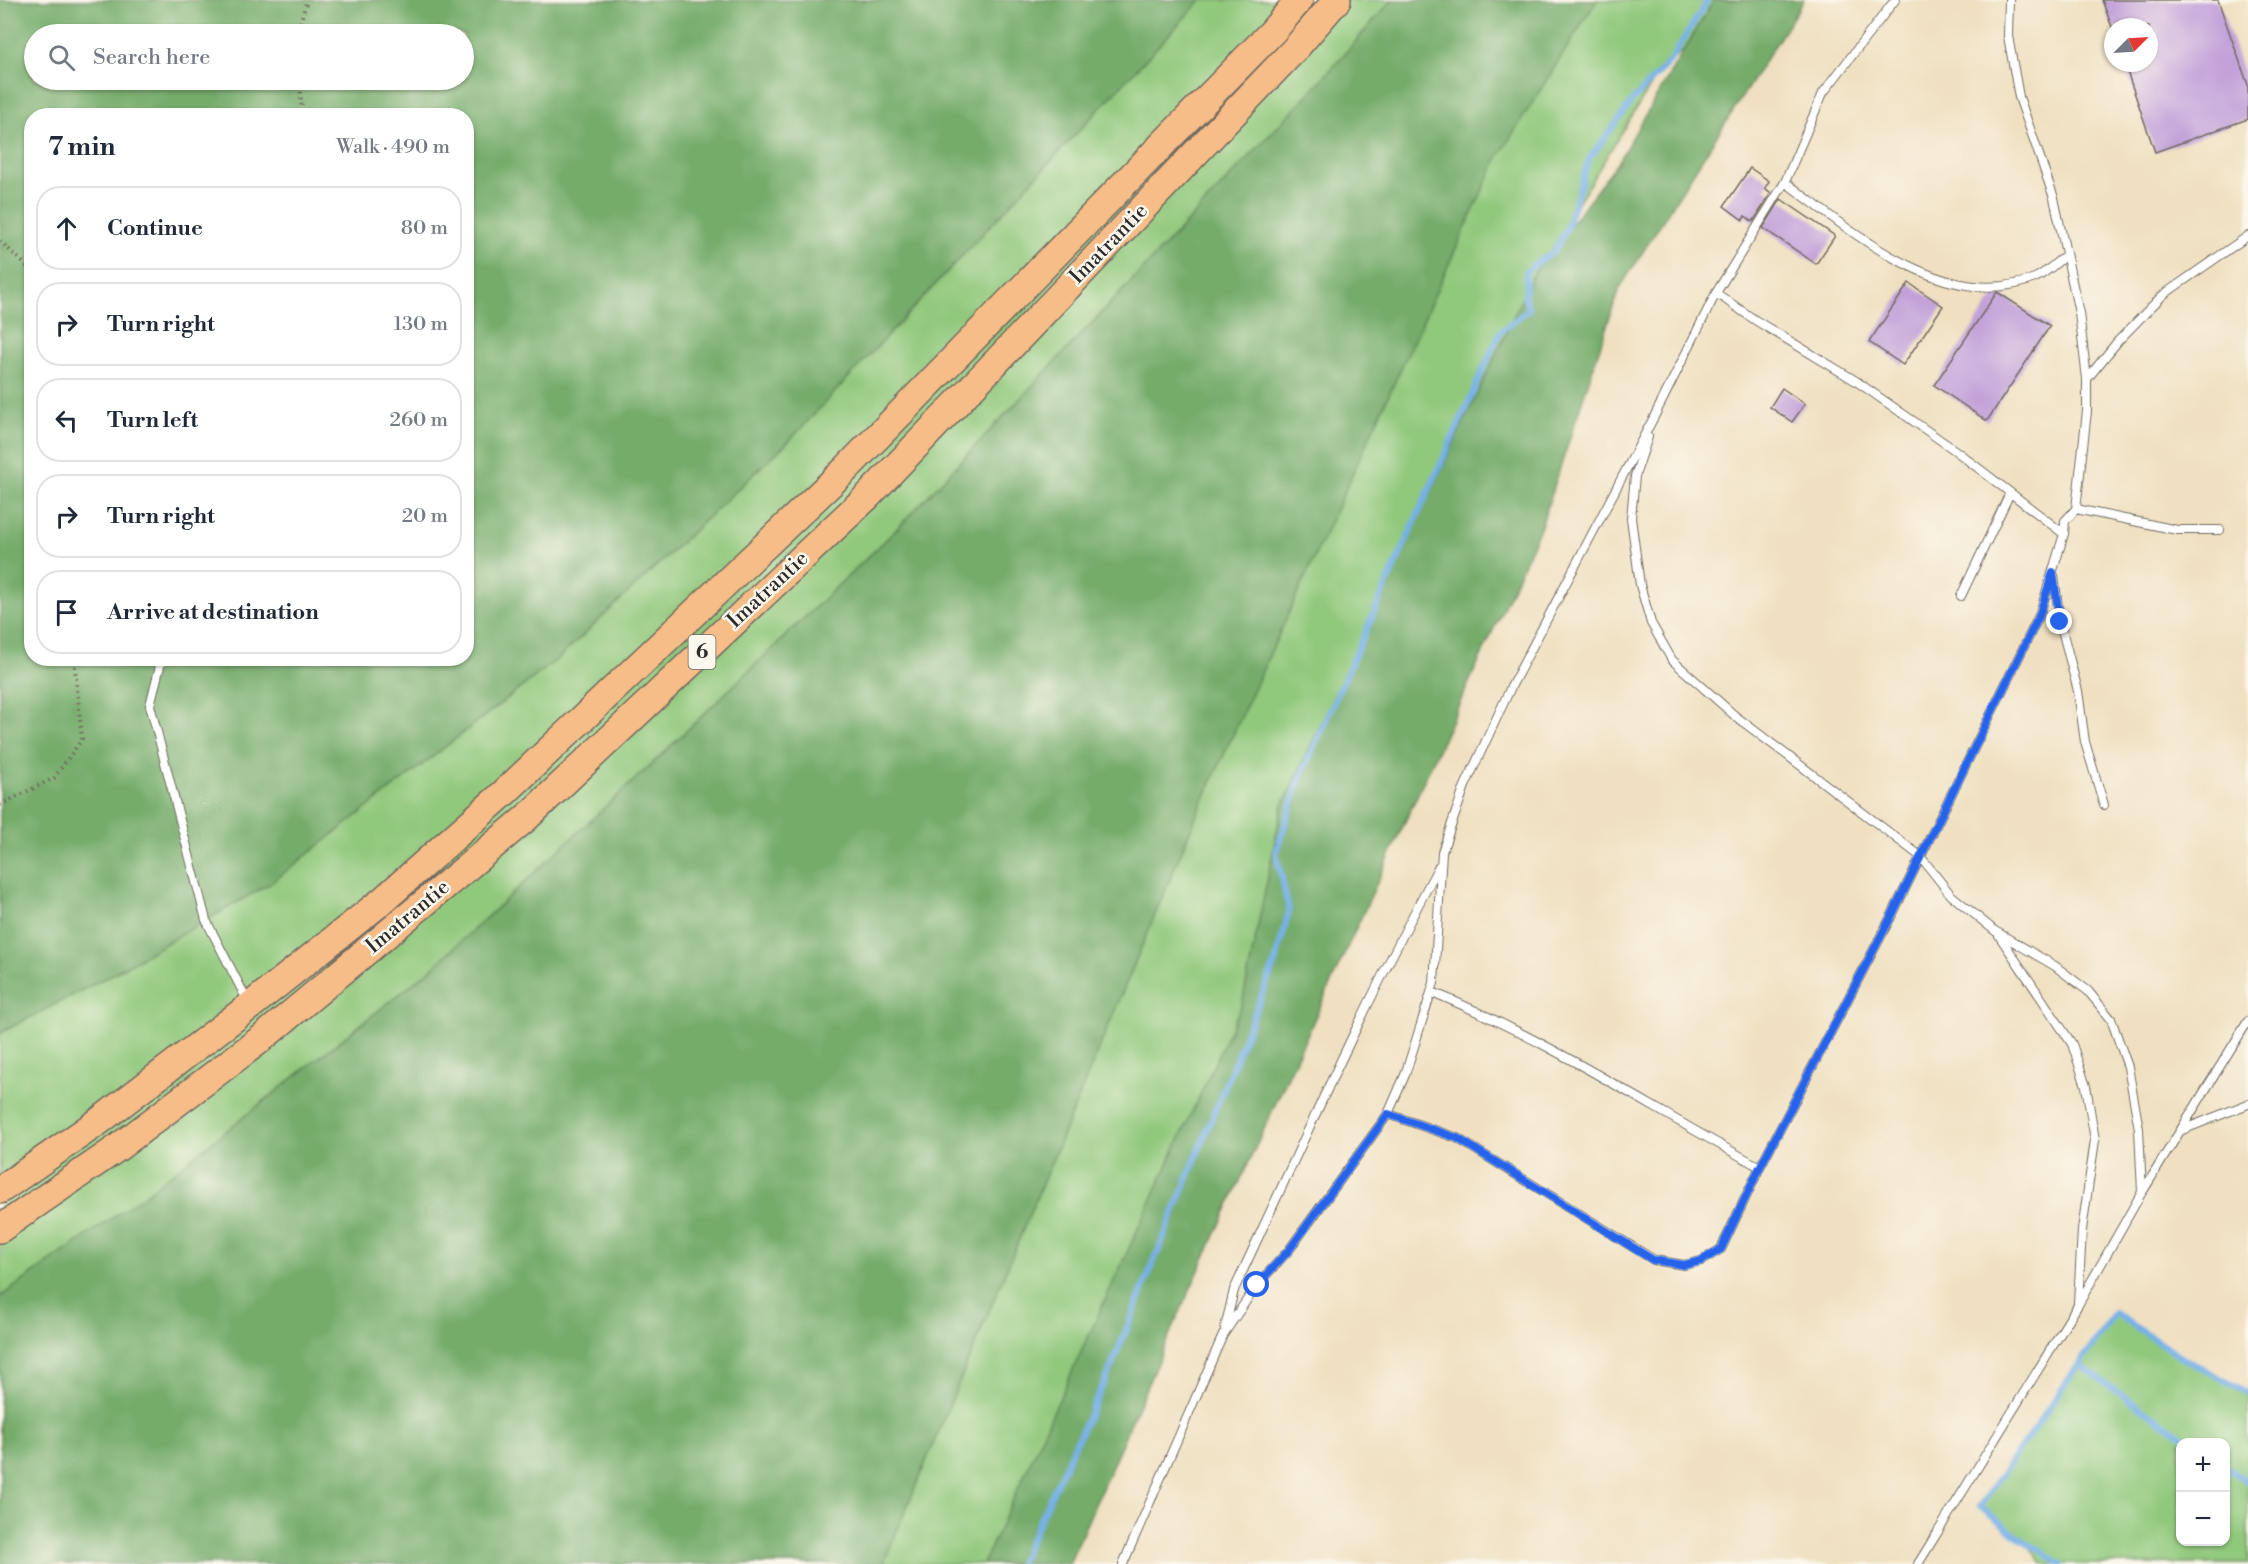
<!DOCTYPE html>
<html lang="en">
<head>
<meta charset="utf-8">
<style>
	body { margin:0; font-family:"Libre Bodoni",serif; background:#f6f6f7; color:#1f2937 }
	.controls { position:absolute; right:18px; bottom:18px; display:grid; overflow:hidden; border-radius:12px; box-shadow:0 2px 4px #0004 }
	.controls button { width:54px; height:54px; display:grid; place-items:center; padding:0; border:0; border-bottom:2px solid #e0e1e3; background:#fff; color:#1f2937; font:30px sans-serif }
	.compass { position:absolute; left:2104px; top:18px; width:54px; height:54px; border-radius:50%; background:#fff; box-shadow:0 2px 4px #0004; rotate:66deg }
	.stop { position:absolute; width:18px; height:18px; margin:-14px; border:4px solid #2563eb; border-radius:50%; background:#fff }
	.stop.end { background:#2563eb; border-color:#fff; box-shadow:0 2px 6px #0008 }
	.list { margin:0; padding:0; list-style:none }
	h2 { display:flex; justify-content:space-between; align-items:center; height:78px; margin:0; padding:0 24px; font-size:26px }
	h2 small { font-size:20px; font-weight:400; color:#747a83 }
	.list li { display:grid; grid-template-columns:39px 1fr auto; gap:18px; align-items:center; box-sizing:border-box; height:84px; margin:0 12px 12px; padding:0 12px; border:2px solid #e0e1e3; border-radius:24px }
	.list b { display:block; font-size:22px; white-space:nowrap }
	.list em { font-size:20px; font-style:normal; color:#747a83 }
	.icon { flex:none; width:33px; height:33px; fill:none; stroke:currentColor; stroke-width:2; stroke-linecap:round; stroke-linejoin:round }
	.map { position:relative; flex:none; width:2248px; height:1564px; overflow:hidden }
	.search { position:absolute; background:#fff; box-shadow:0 2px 4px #0004; left:24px; top:24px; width:450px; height:66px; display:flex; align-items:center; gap:15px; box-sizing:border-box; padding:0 21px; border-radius:33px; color:#747a83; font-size:22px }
	.panel { position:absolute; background:#fff; box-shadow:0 2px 4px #0004; left:24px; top:108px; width:450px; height:558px; border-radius:24px }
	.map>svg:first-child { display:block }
	.green { fill:#90c87b; stroke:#5e7a53; stroke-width:1.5; fill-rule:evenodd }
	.forest { fill:#74ac6b; stroke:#506c4b; stroke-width:1.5; fill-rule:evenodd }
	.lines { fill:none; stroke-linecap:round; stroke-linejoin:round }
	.stream { stroke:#77b1e7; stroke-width:6 }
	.building { fill:#c2a1d9 }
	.lane-casing { stroke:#706a60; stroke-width:10 }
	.highway-casing { stroke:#706a60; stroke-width:30 }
	.path { stroke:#706a60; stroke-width:4; stroke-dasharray:1.5 4.5; stroke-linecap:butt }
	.lane { stroke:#fff; stroke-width:8 }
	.highway { stroke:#f7bd88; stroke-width:27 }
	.route { stroke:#2563eb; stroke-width:8 }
	.labels { text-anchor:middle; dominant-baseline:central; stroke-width:5; stroke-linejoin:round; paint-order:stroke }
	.shield { fill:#fbf7ec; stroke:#696865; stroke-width:1.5 }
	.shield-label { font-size:20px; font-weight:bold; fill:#2b2b2b }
	.street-label { font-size:21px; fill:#2b2b2b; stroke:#fbf7ec }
</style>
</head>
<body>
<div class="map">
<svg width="2248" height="1564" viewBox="0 0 2248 1564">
	<rect width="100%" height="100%" fill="#fbf7ec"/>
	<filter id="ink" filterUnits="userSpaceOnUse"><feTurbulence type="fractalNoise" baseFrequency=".0167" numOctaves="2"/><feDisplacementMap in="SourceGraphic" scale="12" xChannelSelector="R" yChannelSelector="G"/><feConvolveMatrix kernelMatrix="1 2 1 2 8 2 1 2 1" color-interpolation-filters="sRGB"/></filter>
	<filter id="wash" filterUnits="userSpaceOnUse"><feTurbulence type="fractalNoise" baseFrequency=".008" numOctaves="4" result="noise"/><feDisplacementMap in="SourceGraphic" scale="24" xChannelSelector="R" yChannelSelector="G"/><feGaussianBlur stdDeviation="1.35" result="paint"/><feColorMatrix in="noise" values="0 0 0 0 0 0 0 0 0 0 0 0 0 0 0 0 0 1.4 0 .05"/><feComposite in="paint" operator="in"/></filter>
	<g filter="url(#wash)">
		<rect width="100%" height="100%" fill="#f0e0c1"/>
		<path class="green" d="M1201,0H1392L1319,83L894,532L656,760L430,970L146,1194L0,1297V1033L107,977L271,883L560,657L791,439Z
			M1574,0H1750L1670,61L1658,74L1572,212L1555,250L1543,259L1525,292L1289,911L1019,1564H883L1203,800L1278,636L1279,596Z
			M2115,1313L2182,1358L2248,1393V1564H2042L2026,1541L1980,1506ZM2226,1442V1542H2180V1442Z"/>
		<path class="forest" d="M0,0H1201L791,439L560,657L271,883L107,977L0,1033ZM34,34H464V80H34ZM32,116H466V658H32Z
			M1392,0H1597L1497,159L1203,800L883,1564H0V1297L146,1194L430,970L656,760L894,532L1319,83Z
			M1714,0H1804L1619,289L1541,526L1172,1329L1069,1564H983L1242,1004L1282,807L1534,273L1617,163Z"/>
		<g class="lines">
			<path class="stream" d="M2079,1365L2191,1442
				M2226,1467L2248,1482
				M1019,1564L1110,1370L1276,960L1289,911L1276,852L1302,773L1500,332L1529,309L1525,299L1526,271L1555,250L1566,229L1589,159L1633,100L1670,61L1708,0
				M2061,1564L2020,1538L1980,1506L2115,1313L2182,1358L2248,1393"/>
		</g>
		<g id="blocks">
			<path class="building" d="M2102,0H2218L2248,85V119L2155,152L2124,63H2149V27H2112Z
				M1750,168L1769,181L1765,188L1771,193L1753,222L1745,216L1743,220L1724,206Z
				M1781,199L1835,236L1816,264L1763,228Z
				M1909,283L1943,306L1903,365L1869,342Z
				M1997,292L2050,326L1987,421L1934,385Z
				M1782,388L1805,404L1792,422L1770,407Z"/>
		</g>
	</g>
	<g filter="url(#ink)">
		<use href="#blocks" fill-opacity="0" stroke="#706a60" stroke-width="1.5"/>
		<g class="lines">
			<defs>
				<path id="lane" d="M1785,182C1851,231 1948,316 2037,277C2047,272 2057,262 2066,255
					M1716,293L1755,320L1856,381L1956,451L2064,534
					M2087,379L2118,341L2163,295L2248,236
					M1648,437L1635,476L1631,518L1640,585L1651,623L1672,660L1734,715L1920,856L1951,895L1995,931L2055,966L2088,991L2111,1019L2128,1067L2139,1129L2142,1192L2078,1305L1918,1564
					M2076,509L2177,530H2220
					M2054,576L2060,622L2078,691L2085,742L2104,805
					M1961,596L2009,495
					M162,658L150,705L206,920L248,1002
					M1998,934L2072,1044L2086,1086L2095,1140L2082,1230L2078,1303
					M1432,992C1547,1039 1651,1108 1760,1167
					M1388,1114L1457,1138L1654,1260L1684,1265L1701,1261L1721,1249L1760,1167L1893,913L2039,616L2064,534L2065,521L2076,509L2087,411V379L2079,313L2054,198L2019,97L2008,36L2009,0
					M2182,1130L2248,1104
					M2143,1191L2248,1021
					M1225,1328L1234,1290C1300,1148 1364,1005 1439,866
					M1123,1564L1223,1335L1257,1285L1289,1250L1388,1114L1405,1075L1434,983L1442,852L1465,786L1511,687L1654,417L1716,293L1785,182L1823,93L1895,0"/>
				<path id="highway" d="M0,1190L98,1122L250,1006L382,901L504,793L846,469L1273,31L1299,0
					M0,1229L116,1149L261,1039L525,819L869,495L1294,50L1337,0"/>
			</defs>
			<use href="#lane" class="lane-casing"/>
			<use href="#highway" class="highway-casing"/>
			<path class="path" d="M297,34L307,0
				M300,80L302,116
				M0,241L32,271
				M0,805L54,778L82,739L74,658"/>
			<use href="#lane" class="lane"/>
			<use href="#highway" class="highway"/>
		</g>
	</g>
	<g class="lines" filter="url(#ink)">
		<path class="route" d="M1257,1285L1289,1250L1388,1114L1457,1138L1653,1260L1684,1265L1701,1261L1721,1249L1760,1167L1893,913L2039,616L2053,572L2060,622"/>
	</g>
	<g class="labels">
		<rect class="shield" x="688.5" y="635" width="27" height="34" rx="4.5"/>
		<g class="shield-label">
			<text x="702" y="652">6</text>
		</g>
		<g class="street-label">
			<text transform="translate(1109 244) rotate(-46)">Imatrantie</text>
			<text transform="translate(768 590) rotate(-43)">Imatrantie</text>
			<text transform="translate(408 917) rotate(-40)">Imatrantie</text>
		</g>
	</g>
</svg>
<div class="controls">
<button>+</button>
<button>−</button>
</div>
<svg class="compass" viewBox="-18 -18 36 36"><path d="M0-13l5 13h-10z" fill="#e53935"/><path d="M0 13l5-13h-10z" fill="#747a83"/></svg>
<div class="stop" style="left:1257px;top:1285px"></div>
<div class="stop end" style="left:2060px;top:622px"></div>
<div class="search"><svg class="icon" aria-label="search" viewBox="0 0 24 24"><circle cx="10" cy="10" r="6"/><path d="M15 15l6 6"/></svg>Search here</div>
<section class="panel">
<h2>7 min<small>Walk · 490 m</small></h2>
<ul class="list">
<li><svg class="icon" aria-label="ahead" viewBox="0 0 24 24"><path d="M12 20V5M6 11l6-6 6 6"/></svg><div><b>Continue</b></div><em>80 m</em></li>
<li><svg class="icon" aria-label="right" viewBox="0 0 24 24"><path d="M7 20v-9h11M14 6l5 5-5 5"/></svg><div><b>Turn right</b></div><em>130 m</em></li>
<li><svg class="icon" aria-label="left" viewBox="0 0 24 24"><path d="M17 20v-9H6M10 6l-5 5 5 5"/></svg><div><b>Turn left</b></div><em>260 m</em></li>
<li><svg class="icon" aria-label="right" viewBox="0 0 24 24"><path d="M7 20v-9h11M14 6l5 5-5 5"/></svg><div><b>Turn right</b></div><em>20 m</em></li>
<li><svg class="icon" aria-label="arrive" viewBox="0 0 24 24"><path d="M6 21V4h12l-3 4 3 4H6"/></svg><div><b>Arrive at destination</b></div></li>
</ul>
</section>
</div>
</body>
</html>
